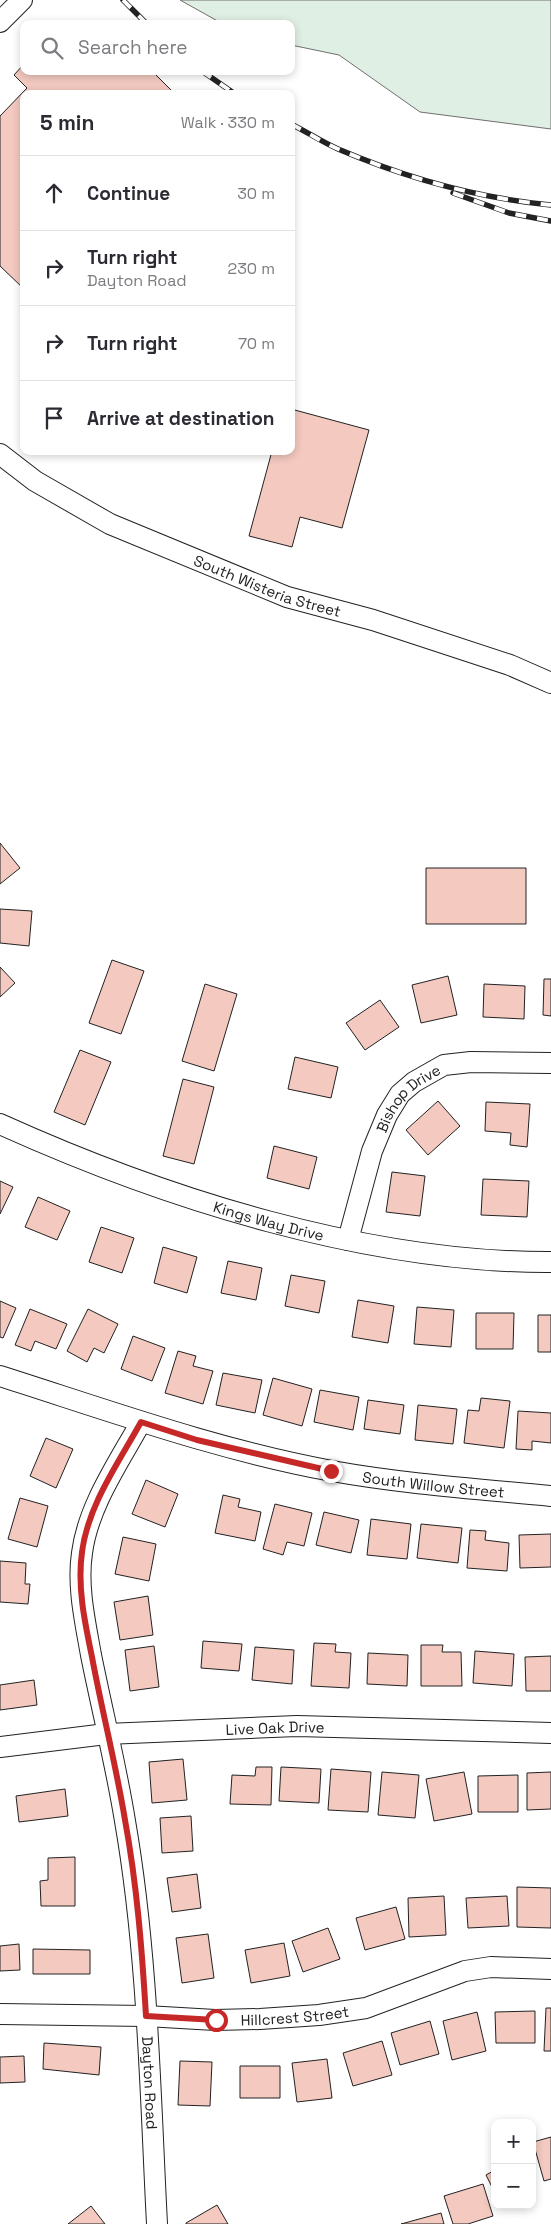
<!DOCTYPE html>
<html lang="en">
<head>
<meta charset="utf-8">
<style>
	body { margin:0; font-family:"Space Grotesk",sans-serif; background:#f2f2f3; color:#2b2b33 }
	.controls { position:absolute; right:15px; bottom:15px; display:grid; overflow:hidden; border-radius:10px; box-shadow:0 2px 8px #0003 }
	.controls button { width:45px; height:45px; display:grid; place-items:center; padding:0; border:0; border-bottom:1px solid #e1e1e2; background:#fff; color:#2b2b33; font:25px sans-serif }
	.stop { position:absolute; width:15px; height:15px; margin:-11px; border:4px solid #c62828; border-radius:50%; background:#fff }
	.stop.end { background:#c62828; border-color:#fff; box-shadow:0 1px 5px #0008 }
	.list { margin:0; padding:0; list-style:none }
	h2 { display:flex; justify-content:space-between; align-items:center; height:65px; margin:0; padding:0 20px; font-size:21px }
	h2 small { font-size:16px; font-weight:400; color:#7c7c81 }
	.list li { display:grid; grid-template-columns:32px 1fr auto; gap:15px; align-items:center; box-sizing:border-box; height:75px; padding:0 20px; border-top:1px solid #e1e1e2 }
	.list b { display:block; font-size:19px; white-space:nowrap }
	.list p { margin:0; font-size:16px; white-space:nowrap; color:#7c7c81 }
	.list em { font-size:16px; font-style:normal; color:#7c7c81 }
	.icon { flex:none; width:28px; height:28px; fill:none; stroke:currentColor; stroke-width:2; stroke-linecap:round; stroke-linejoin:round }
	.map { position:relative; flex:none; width:551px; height:2224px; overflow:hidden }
	.search { position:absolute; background:#fff; box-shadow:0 2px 8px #0003; left:20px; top:20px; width:275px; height:55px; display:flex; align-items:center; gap:12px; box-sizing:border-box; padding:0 18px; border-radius:10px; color:#7c7c81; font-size:19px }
	.panel { position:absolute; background:#fff; box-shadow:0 2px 8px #0003; left:20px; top:90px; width:275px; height:365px; border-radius:10px }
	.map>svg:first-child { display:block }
	.green { fill:#e0efe3; stroke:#6f6f6f }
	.building { fill:#f3c9c0; stroke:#222 }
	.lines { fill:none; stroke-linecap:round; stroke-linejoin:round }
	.minor-casing { stroke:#222; stroke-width:22 }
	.minor { stroke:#fff; stroke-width:20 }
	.rail-casing { stroke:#222; stroke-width:5.5 }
	.rail { stroke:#fff; stroke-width:4; stroke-dasharray:11; stroke-linecap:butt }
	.route { stroke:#c62828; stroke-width:6 }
	.labels { text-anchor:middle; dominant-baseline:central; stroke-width:4; stroke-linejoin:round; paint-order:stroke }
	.street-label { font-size:15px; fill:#222; stroke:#fff }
</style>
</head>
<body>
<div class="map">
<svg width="551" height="2224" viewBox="0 0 551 2224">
	<rect width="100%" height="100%" fill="#fff"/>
	<path class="green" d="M180,0H551V129L420,112L339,55L291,45V24H223Z"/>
	<path class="building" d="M24,64V71H152L175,94H24V289L0,266V116L27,88L14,75Z
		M291,409L369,430L342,528L300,517L292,547L249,536L272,451H291Z
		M0,843L20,868L0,884Z
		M426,868H526V924H426Z
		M0,909L32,911L29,946L0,943Z
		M112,960L144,971L121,1034L89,1023Z
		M0,967L15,983L0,997Z
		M448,976L457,1015L421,1023L412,985Z
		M544,979H551V1016L543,1015Z
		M205,984L237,994L214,1071L182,1061Z
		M484,984L525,986L524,1019L483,1017Z
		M380,1000L399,1027L365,1050L346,1023Z
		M80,1050L111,1062L85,1125L54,1112Z
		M295,1057L338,1067L331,1098L288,1089Z
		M183,1079L214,1087L194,1164L163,1156Z
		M438,1101L460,1126L428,1155L406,1130Z
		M486,1102L530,1104L527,1147L510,1145L511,1133L485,1131Z
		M274,1146L317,1157L309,1189L267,1178Z
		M392,1172L425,1176L420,1216L386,1212Z
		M483,1179L529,1181L527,1217L481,1215Z
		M0,1181L13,1187L0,1214Z
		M38,1197L70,1211L57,1240L25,1227Z
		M101,1227L134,1238L122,1273L89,1262Z
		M163,1247L197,1257L187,1293L154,1283Z
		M228,1261L262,1268L256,1300L221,1293Z
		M291,1275L325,1281L319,1313L285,1306Z
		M358,1300L394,1306L388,1343L352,1337Z
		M0,1301L16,1308L3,1338L0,1337Z
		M417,1307L454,1310L451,1347L414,1344Z
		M30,1309L67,1324L56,1349L35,1341L31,1351L15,1345Z
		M88,1309L118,1324L104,1353L94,1348L87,1362L67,1351Z
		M476,1313H514L513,1349H476Z
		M538,1315H551V1352H538Z
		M133,1336L165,1348L152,1381L121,1369Z
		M178,1351L196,1356L193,1366L213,1371L203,1404L165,1393Z
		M223,1373L262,1380L255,1413L216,1405Z
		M273,1378L312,1389L302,1426L263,1415Z
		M320,1390L359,1397L353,1430L314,1422Z
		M481,1398L510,1401L504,1448L464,1443L468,1410L479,1411Z
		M368,1400L404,1405L400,1434L364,1429Z
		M418,1405L457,1409L453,1444L415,1440Z
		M518,1411L551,1413V1443L532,1441V1450L516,1449Z
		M46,1438L73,1449L56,1488L30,1476Z
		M146,1480L178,1494L165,1527L132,1514Z
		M223,1495L240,1499L238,1507L261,1512L255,1541L215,1533Z
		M20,1498L48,1506L37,1547L8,1539Z
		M275,1504L312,1513L304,1546L287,1542L283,1555L263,1549Z
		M324,1512L359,1520L351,1553L316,1545Z
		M371,1519L411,1524L407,1559L367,1555Z
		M421,1524L462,1528L458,1563L417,1558Z
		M470,1530L486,1531L485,1540L509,1543L507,1571L467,1568Z
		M551,1534V1567L520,1568L519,1535Z
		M123,1537L156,1544L149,1581L115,1574Z
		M0,1561L26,1563L25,1584H30L28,1604L0,1602Z
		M148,1596L153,1635L120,1640L114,1602Z
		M203,1641L242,1644L239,1671L201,1668Z
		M314,1643L336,1644L335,1652L351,1653L349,1688L311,1686Z
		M421,1645H443L442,1652H461L462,1686H421Z
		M154,1646L159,1687L130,1691L125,1650Z
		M255,1647L294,1650L292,1684L252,1680Z
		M475,1651L514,1654L512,1686L473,1683Z
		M368,1653L408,1655L407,1686L367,1684Z
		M551,1656V1691H526L525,1657Z
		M34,1680L37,1705L0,1710V1685Z
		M183,1759L187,1800L152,1803L149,1762Z
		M256,1767H272L271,1805L230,1804L232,1775L255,1776Z
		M281,1767L321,1769L319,1803L279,1801Z
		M331,1769L371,1772L368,1812L328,1810Z
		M382,1772L419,1775L415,1818L378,1815Z
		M464,1772L472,1814L434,1821L426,1779Z
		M551,1772V1809L527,1810V1773Z
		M518,1775V1812H478V1776Z
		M65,1789L68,1816L19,1822L16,1796Z
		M191,1816L193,1851L162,1853L160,1818Z
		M75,1857V1906H41L40,1881L48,1880V1858Z
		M197,1874L201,1908L172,1912L167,1878Z
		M517,1887L551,1888V1928L517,1927Z
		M444,1896L446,1935L409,1937L408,1898Z
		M507,1896L509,1926L468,1928L466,1898Z
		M396,1907L405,1939L365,1950L356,1918Z
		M328,1928L340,1959L303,1972L292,1941Z
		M208,1934L214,1978L182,1983L176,1938Z
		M284,1943L290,1976L251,1983L245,1950Z
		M19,1944L20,1970L0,1971V1946Z
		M33,1949L90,1950V1974H33Z
		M546,2008H551V2051H544Z
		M535,2011V2043H496L495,2012Z
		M477,2012L486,2051L452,2060L443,2021Z
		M430,2021L439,2054L400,2065L391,2033Z
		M382,2041L392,2075L353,2086L343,2053Z
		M44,2043L101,2047L99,2075L43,2069Z
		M24,2056L25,2082L0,2083V2057Z
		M327,2059L332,2098L297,2102L292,2063Z
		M180,2061L212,2062L210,2106L178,2105Z
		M240,2066H280V2098H240Z
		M551,2137V2179L544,2181L533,2142Z
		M495,2170V2193L486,2175Z
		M483,2184L493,2216L468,2224H453L444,2196Z
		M217,2205L228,2224H186V2223Z
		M91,2206L105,2224H68Z
		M441,2213L444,2224H401Z"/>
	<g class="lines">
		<defs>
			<g id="minor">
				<path d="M0,22L22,0"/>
				<path id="s1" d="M0,454L35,481L110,524L287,597L373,620L510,665L551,683"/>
				<path id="s2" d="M0,1124C166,1199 368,1263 551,1262"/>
				<path id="s3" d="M348,1240L372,1151L387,1115L400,1094L414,1082L444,1065L471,1062L551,1063"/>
				<path id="s4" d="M0,1376C110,1411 218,1450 332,1471C404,1484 478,1489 551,1496"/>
				<path id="s5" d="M141,1422C119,1462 88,1506 82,1553C77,1586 85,1621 91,1655C102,1710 116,1765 125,1821C148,1954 150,2090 157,2224"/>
				<path id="s6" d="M0,1747L106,1734L297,1726L551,1733"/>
				<path id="s7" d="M0,2014L146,2016L215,2020L260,2019L319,2015L366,2008L465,1971L491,1967L551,1969"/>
			</g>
		</defs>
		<use href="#minor" class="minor-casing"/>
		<use href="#minor" class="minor"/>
		<defs>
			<path id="rail" d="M123,0L147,24
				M202,71L235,94
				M291,124C307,132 322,142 338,149C406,178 477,198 551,205
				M453,193L509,213L551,221"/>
		</defs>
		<use href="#rail" class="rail-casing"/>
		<use href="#rail" class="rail"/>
	</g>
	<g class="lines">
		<path class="route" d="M216,2020L146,2016C142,1950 137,1885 125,1820C116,1765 102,1711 92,1657C85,1623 77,1587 82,1552C88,1505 119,1462 141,1422L197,1440L331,1471"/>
	</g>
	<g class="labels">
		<g class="street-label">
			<text stroke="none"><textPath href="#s1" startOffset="300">South Wisteria Street</textPath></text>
			<text stroke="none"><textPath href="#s3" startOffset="158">Bishop Drive</textPath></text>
			<text stroke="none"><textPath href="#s2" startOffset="286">Kings Way Drive</textPath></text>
			<text stroke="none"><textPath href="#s4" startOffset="448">South Willow Street</textPath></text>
			<text stroke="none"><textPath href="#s6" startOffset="276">Live Oak Drive</textPath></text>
			<text stroke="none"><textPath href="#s7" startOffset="295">Hillcrest Street</textPath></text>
			<text stroke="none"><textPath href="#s5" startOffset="680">Dayton Road</textPath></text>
		</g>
	</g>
</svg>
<div class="controls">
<button>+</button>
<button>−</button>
</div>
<div class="stop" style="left:216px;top:2020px"></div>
<div class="stop end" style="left:331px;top:1471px"></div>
<div class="search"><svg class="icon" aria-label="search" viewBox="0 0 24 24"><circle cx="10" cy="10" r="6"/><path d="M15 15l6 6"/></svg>Search here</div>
<section class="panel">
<h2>5 min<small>Walk · 330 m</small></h2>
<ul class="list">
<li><svg class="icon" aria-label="ahead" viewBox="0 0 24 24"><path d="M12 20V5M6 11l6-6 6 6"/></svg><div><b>Continue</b></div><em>30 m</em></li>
<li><svg class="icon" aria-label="right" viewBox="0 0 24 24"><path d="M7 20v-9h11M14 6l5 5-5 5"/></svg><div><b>Turn right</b><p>Dayton Road</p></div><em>230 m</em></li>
<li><svg class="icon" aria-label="right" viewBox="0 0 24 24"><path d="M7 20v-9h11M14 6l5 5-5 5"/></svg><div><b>Turn right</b></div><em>70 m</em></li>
<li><svg class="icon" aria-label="arrive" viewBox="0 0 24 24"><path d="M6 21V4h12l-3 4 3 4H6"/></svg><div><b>Arrive at destination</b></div></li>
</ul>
</section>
</div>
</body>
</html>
